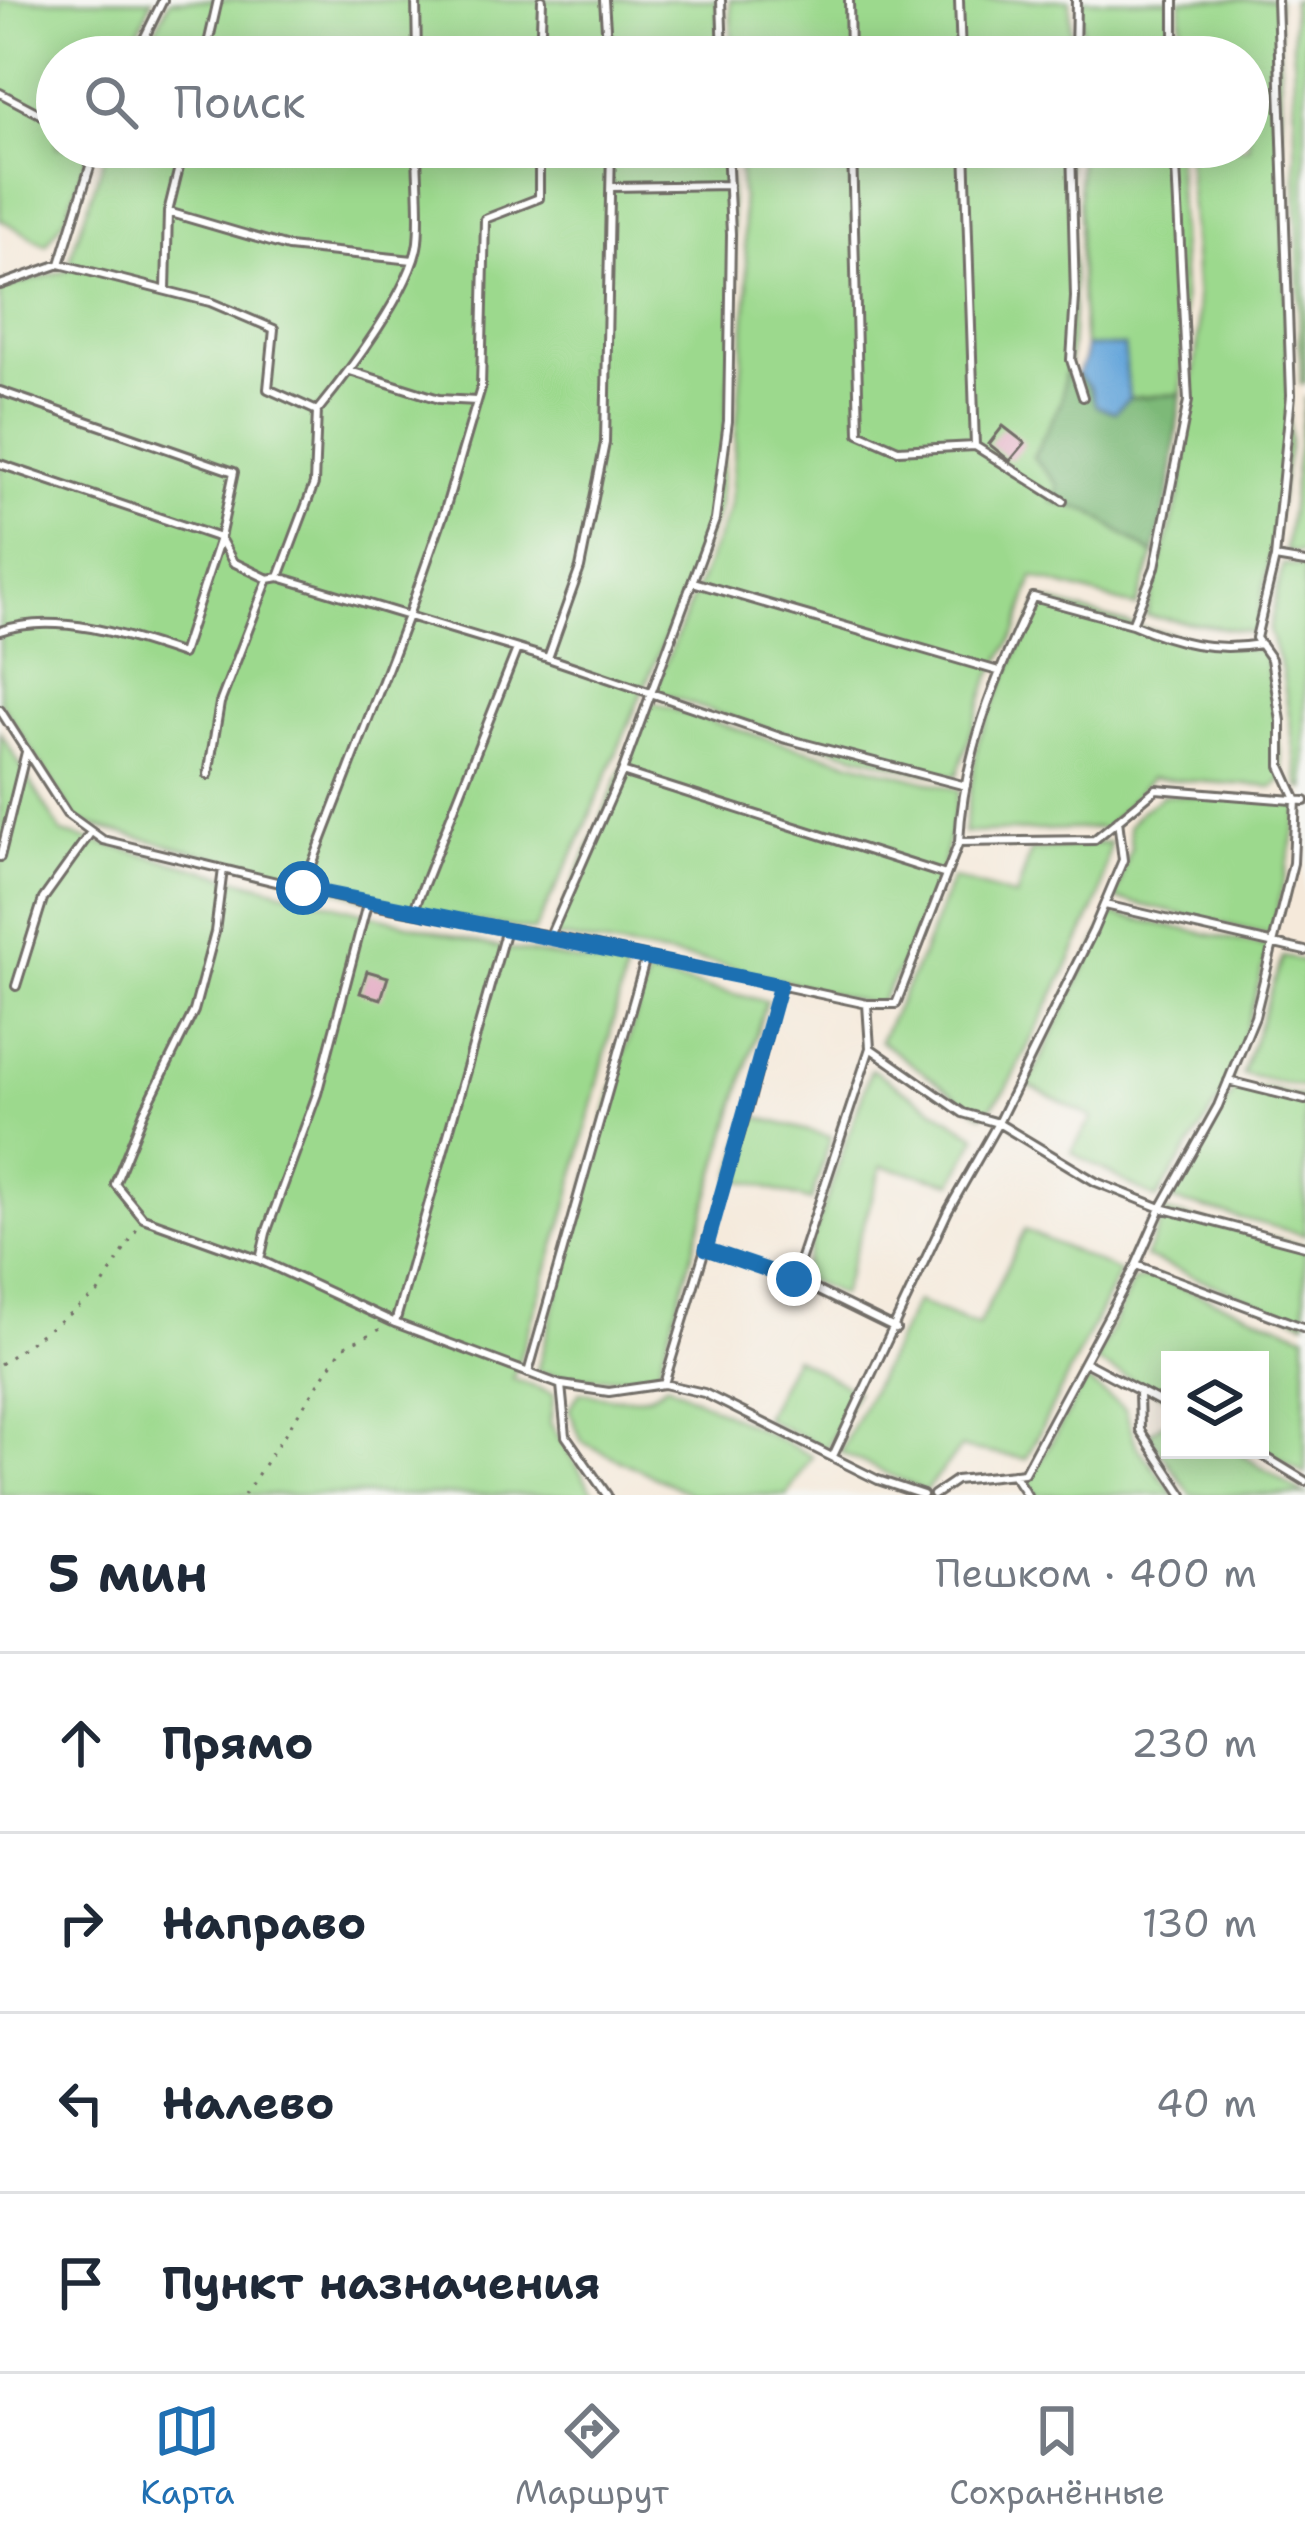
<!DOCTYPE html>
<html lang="ru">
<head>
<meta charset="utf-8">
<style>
	body { margin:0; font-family:"Shantell Sans",sans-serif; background:#f6f6f7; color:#1f2937 }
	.controls { position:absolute; right:36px; bottom:36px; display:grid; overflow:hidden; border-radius:0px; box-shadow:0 6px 30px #0003 }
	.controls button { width:108px; height:108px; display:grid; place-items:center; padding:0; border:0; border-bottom:3px solid #e0e1e3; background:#fff; color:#1f2937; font:60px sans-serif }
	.stop { position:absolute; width:36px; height:36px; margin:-27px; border:9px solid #1f6fb2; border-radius:50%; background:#fff }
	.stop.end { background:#1f6fb2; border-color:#fff; box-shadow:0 3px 12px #0008 }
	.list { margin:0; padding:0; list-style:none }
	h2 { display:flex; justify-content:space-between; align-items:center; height:156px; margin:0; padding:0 48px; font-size:51px }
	h2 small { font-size:39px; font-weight:400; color:#747a83 }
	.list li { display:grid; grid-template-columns:78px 1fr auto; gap:36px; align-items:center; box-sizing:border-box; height:180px; padding:0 48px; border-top:3px solid #e0e1e3 }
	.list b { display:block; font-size:45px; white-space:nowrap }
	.list em { font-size:39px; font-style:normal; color:#747a83 }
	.icon { flex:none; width:66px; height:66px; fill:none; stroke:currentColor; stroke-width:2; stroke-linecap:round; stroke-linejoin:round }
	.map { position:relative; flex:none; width:1305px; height:1495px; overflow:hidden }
	.search { position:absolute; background:#fff; box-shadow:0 6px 30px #0003; left:36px; right:36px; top:36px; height:132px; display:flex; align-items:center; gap:30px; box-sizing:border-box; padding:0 42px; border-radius:66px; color:#747a83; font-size:45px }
	.sheet { height:876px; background:#fff }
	nav { display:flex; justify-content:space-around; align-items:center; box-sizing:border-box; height:168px; border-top:3px solid #e0e1e3; background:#fff; font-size:33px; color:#747a83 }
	nav a { display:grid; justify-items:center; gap:6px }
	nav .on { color:#1f6fb2 }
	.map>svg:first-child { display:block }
	.green { fill:#9cd98d; stroke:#64825c; stroke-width:3 }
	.forest { fill:#7db978; stroke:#547252; stroke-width:3 }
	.water { fill:#68a7db; stroke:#4a6983; stroke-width:3 }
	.building { fill:#e4adc4 }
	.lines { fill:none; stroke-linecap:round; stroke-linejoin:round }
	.lane-casing { stroke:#726e68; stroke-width:12 }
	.path { stroke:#726e68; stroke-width:3; stroke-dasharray:3 9; stroke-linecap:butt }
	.lane { stroke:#fff; stroke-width:6 }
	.route { stroke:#1f6fb2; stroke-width:15 }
</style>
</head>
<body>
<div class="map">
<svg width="1305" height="1495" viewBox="0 0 1305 1495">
	<rect width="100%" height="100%" fill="#f6f6f2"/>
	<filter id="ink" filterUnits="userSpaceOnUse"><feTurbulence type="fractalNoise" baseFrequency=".00833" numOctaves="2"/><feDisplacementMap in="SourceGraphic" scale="24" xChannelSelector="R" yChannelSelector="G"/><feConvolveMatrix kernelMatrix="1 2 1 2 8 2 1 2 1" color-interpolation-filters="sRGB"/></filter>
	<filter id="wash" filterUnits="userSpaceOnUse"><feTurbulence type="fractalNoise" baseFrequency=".004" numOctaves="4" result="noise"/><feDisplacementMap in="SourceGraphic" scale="48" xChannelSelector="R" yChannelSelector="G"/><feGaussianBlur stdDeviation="2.7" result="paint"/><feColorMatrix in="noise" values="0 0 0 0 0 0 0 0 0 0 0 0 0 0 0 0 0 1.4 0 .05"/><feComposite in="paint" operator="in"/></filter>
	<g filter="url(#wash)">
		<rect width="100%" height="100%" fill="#f5e9da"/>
		<path class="green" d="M0,0H152L127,57H57V147H91L65,218L46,245L0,219Z
			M170,0H717L721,57H142Z
			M730,0H1070L1071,57H733Z
			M1081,0H1170L1171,57H1083Z
			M1181,0H1278L1290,443L1256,633L1146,616L1180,493L1199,332L1187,147H1248V57H1181Z
			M1292,0H1305V383L1301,384Z
			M108,147H727L737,287L719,511L577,846L534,931L405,910L289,876L78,822L0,701V289L71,269V255Z
			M738,147H1067C1071,222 1081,327 1062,399C1057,419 1042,439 1033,457L1060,487L1052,501L1089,511L1154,555L1136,607L1033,577L1017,631L989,679L957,775C926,776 896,765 865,757C795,739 726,718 658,692L656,686L730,508L748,287Z
			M1079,147H1176L1185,338L1181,394L1129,398L1124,346L1085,347L1080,282Z
			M1305,397V553L1285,552Z
			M1283,564L1305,566V789L1300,787L1282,670L1269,631Z
			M1041,599L1146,629L1265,652L1284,777L1274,787L1151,778L1106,828L964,833L978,740Z
			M650,702L781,743L959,790L943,867L901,966L878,1006L716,963L551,936Z
			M0,732L62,833L492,946L626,969L567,1208L513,1379L554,1394L550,1423L595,1495H0Z
			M1164,795L1260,799L1300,806L1272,935L1115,899L1131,848L1129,826L1140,812Z
			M1110,842L1100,896L1065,972L1006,1090L983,1115L880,1041L922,955L952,878L1016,897L1031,851Z
			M1111,914L1269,947L1230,1084L1156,1199L1071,1152L1093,1118L1028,1085Z
			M1283,957L1305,961V1088L1242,1074Z
			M648,975L766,1001L658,1371C616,1379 580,1382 537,1371L611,1095Z
			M871,1069L977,1136L953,1183L882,1166L841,1295L800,1277Z
			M1236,1087L1268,1089L1305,1098V1235L1171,1200Z
			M750,1115L831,1137L811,1201L732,1178Z
			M1165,1212L1305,1246V1321L1145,1257Z
			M1025,1230L1120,1272L1026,1459L961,1448L925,1491L840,1452L916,1302L978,1326Z
			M1153,1277L1305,1334V1474L1260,1447V1360H1170V1399L1096,1362L1133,1281Z
			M794,1357L856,1391L826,1449L764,1418Z
			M1086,1380L1125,1409L1136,1445L1175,1495H1036L1028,1483Z
			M667,1384L812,1456L787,1495H693L582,1442L569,1409L580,1392C611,1398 642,1405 667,1384Z
			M1163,1423H1170V1450H1234L1305,1495H1191L1149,1434Z"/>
		<path class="forest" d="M1065,373C1085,376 1091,389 1097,406L1114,412L1129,398L1181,394L1170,488L1154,555L1089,511L1052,501L1059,486L1033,457L1061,402Z"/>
		<path class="water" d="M1124,346L1129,398L1115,412L1096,406L1090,388L1077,375L1085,359V347Z"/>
		<g id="blocks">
			<path class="building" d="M1003,426L1025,443L1010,461L989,444Z
				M367,971L388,977L381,999L360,993Z"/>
		</g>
	</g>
	<g filter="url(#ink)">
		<use href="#blocks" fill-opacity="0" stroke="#726e68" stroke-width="3"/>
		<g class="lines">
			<defs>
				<path id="lane" d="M416,0L417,57
					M604,0L608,57
					M721,0L723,57
					M849,0L850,57
					M959,0L961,57
					M1174,0V57
					M1277,0L1291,395L1275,558L1256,638L1271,659L1281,721V766L1296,799L1293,863L1255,1016L1218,1106L1161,1208L1305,1246
					M135,57L163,0
					M205,57L218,0
					M540,57L542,0
					M1075,57L1076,0
					M0,93L57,123
					M852,147L859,433L898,450L975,446
					M965,147L975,446L1063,501
					M1071,147L1075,297L1071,360L1083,397
					M612,187L729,185
					M168,212L288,247L413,260
					M60,264L210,302L274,329L268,389L317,411C348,373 412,289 418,242C421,211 417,178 417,147
					M0,285L60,264L96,147
					M166,290L168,212L184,147
					M350,371L439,399L477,401
					M0,391L234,472L220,538L182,654C129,636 56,611 0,631
					M0,464L220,538L233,562L268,579
					M1275,558L1305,563
					M279,577L314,484L317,411
					M693,582L998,671
					M1132,624C1176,643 1214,652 1261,644
					M548,658L580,568L605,443L611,147
					M0,710L67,814L103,840L367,904L550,936L867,1004L870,1048L963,1113L998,1123L1096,1182L1161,1208L1136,1265L1024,1473L956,1480L934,1495
					M622,772L946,875
					M208,775L220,703L268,579L279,577L548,658L783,738L966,786
					M959,842C963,755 996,675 1033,597L1132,624L1155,567L1188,401L1175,147
					M0,857L26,752
					M223,869L215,932L194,1011L144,1112L115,1184L143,1218L260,1260
					M303,888L408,616L445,510L481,388L485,219L539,198V147
					M367,904L317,1094L266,1233L260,1260L395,1323
					M1105,905L1305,951
					M413,912L517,649
					M506,929L395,1323L561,1385L566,1436L607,1495
					M550,936L622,772L715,520L728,421L731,234L727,147
					M16,986L43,899L91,832
					M867,1004H896L959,842L1094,840L1156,789L1305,801
					M1228,1081L1305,1100
					M705,1249L794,1279L870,1048
					M1136,1265L1305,1328
					M794,1279L896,1329
					M1085,1362L1170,1407
					M528,1373L646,957
					M664,1384L749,1104L780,985
					M562,1385L609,1392L664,1384L704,1393L878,1480L923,1495
					M1139,1392L1140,1430L1183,1495
					M1254,1450L1305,1481
					M833,1456L948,1211L998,1123L1093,931L1123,860L1118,820
					M1013,1474L1027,1495"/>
			</defs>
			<use href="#lane" class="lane-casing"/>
			<path class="path" d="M0,1364L98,1293L137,1229
				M244,1495L343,1347L383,1328"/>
			<use href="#lane" class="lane"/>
		</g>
	</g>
	<g class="lines" filter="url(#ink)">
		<path class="route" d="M303,888L780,985L706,1249L794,1279"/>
	</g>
</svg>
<div class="controls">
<button><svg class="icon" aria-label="layers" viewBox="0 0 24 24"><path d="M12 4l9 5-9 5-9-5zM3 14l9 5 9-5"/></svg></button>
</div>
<div class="stop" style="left:303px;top:888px"></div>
<div class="stop end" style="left:794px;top:1279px"></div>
<div class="search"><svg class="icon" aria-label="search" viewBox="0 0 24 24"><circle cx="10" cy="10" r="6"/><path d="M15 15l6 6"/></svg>Поиск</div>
</div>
<section class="sheet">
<h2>5 мин<small>Пешком · 400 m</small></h2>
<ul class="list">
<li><svg class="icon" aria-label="ahead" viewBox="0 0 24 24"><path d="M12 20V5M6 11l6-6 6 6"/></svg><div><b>Прямо</b></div><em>230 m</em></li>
<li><svg class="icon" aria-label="right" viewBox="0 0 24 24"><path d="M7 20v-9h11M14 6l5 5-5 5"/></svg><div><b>Направо</b></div><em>130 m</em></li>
<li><svg class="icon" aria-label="left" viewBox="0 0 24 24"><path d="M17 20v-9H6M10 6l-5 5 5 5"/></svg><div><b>Налево</b></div><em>40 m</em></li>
<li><svg class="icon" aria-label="arrive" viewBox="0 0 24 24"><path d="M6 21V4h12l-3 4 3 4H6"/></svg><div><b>Пункт назначения</b></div></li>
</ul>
</section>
<nav>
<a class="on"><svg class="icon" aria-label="map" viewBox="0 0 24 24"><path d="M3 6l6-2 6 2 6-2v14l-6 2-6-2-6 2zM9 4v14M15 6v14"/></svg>Карта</a>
<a><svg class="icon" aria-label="directions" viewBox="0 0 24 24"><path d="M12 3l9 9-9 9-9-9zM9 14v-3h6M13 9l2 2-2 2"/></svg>Маршрут</a>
<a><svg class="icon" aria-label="saved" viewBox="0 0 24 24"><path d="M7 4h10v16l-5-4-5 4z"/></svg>Сохранённые</a>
</nav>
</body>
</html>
